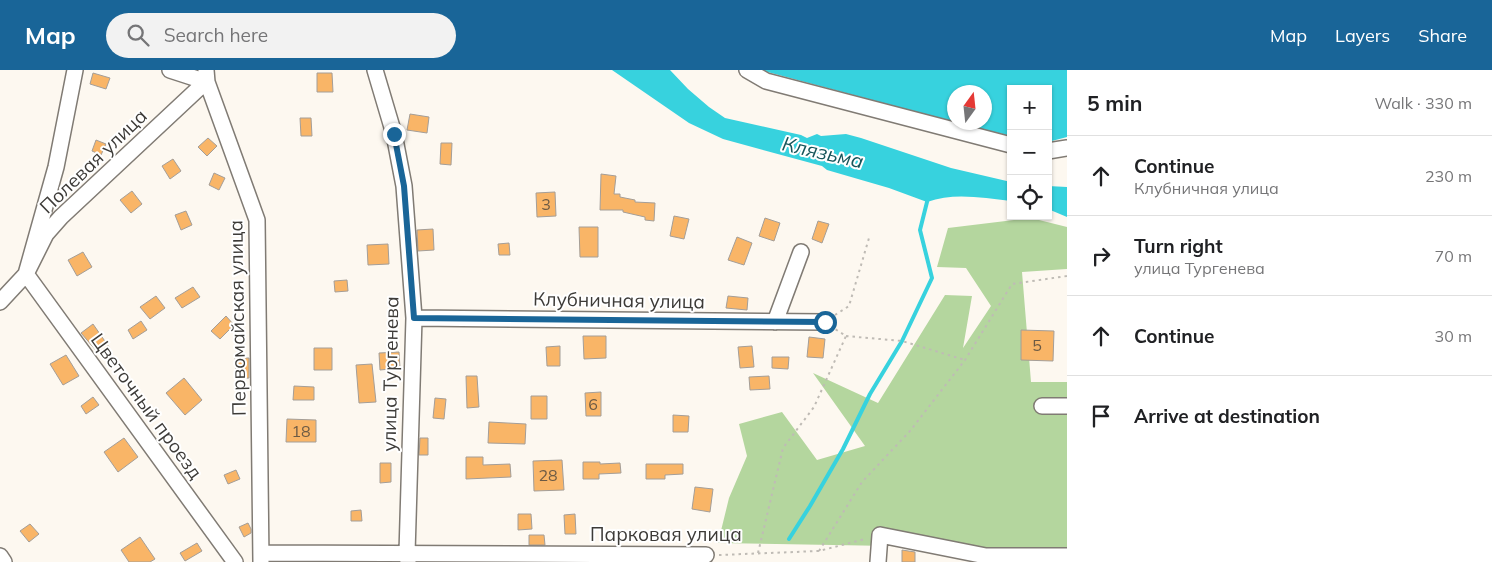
<!DOCTYPE html>
<html lang="en">
<head>
<meta charset="utf-8">
<style>
	body { margin:0; font-family:Mulish,sans-serif; background:#f2f2f2; color:#202124 }
	.controls { position:absolute; right:15px; top:15px; display:grid; overflow:hidden; border-radius:0px; box-shadow:0 1px 4px #0004 }
	.controls button { width:45px; height:45px; display:grid; place-items:center; padding:0; border:0; border-bottom:1px solid #e0e0e0; background:#fff; color:#202124; font:25px sans-serif }
	.compass { position:absolute; left:947px; top:15px; width:45px; height:45px; border-radius:50%; background:#fff; box-shadow:0 1px 4px #0004; rotate:15deg }
	.stop { position:absolute; width:15px; height:15px; margin:-11px; border:4px solid #196598; border-radius:50%; background:#fff }
	.stop.end { background:#196598; border-color:#fff; box-shadow:0 1px 5px #0008 }
	.list { margin:0; padding:0; list-style:none }
	h2 { display:flex; justify-content:space-between; align-items:center; height:65px; margin:0; padding:0 20px; font-size:21px }
	h2 small { font-size:16px; font-weight:400; color:#757577 }
	.list li { display:grid; grid-template-columns:32px 1fr auto; gap:15px; align-items:center; box-sizing:border-box; height:80px; padding:0 20px; border-top:1px solid #e0e0e0 }
	.list b { display:block; font-size:19px; white-space:nowrap }
	.list p { margin:0; font-size:16px; white-space:nowrap; color:#757577 }
	.list em { font-size:16px; font-style:normal; color:#757577 }
	.icon { flex:none; width:28px; height:28px; fill:none; stroke:currentColor; stroke-width:2; stroke-linecap:round; stroke-linejoin:round }
	.map { position:relative; flex:none; width:1067px; height:492px; overflow:hidden }
	header { display:flex; align-items:center; gap:30px; box-sizing:border-box; height:70px; padding:0 25px; background:#196598; color:#fff }
	header strong { font-size:24px }
	nav { display:flex; gap:28px; margin-inline-start:auto; font-size:18px }
	.search { width:350px; height:45px; background:#f2f2f2; display:flex; align-items:center; gap:12px; box-sizing:border-box; padding:0 18px; border-radius:28px; color:#757577; font-size:19px }
	main { display:flex }
	aside { flex:1; background:#fff }
	.map>svg:first-child { display:block }
	.green { fill:#b4d69e }
	.water { fill:#37d2de }
	.lines { fill:none; stroke-linecap:round; stroke-linejoin:round }
	.stream { stroke:#37d2de; stroke-width:4 }
	.building { fill:#f9b567; stroke:#a49e98 }
	.minor-casing { stroke:#807b74; stroke-width:18 }
	.path { stroke:#bfbbb5; stroke-width:2; stroke-dasharray:2.5 4; stroke-linecap:butt }
	.minor { stroke:#fff; stroke-width:15 }
	.route { stroke:#196598; stroke-width:6 }
	.labels { text-anchor:middle; dominant-baseline:central; stroke-width:4; stroke-linejoin:round; paint-order:stroke }
	.number-label { font-size:16px; fill:#6c5a44 }
	.street-label { font-size:19px; fill:#3d3b38; stroke:#fff }
	.water-label { font-size:20px; font-style:italic; fill:#16555a; stroke:#fff }
</style>
</head>
<body>
<header>
<strong>Map</strong>
<div class="search"><svg class="icon" aria-label="search" viewBox="0 0 24 24"><circle cx="10" cy="10" r="6"/><path d="M15 15l6 6"/></svg>Search here</div>
<nav><a>Map</a><a>Layers</a><a>Share</a></nav>
</header>
<main>
<div class="map">
<svg width="1067" height="492" viewBox="0 0 1067 492">
	<rect width="100%" height="100%" fill="#fdf8f0"/>
	<path class="green" d="M1031,148L1067,157V199L1022,202L1031,312H1067V479L718,473L729,428L747,386L739,354L782,342L817,390L865,376L813,303L878,333L945,225L972,226L963,278L991,236L966,198L937,197L948,158Z"/>
	<path class="water" d="M612,0H670L688,19L709,37L725,48L801,65L807,68L817,64L821,66L846,64L861,68L951,98L1011,112V131C983,128 954,122 927,132L889,118L827,100L822,96L723,69L689,53Z
		M760,0H1067V67L1048,72V19H1011V66L956,53L984,52V22H954V52Z
		M1048,116L1067,117V147L1048,139Z"/>
	<g class="lines">
		<path class="stream" d="M789,469L810,436L843,379L870,324L902,271L932,208L920,160L928,128"/>
	</g>
	<path class="building" d="M93,3L110,8L106,19L90,14Z
		M317,3H332L333,22H317Z
		M410,44L429,47L427,63L407,60Z
		M300,48H311L312,66H301Z
		M208,68L217,76L207,86L198,77Z
		M96,70L106,74L101,85L92,81Z
		M441,73H452L451,95L440,94Z
		M173,89L181,101L170,109L162,96Z
		M214,103L225,108L219,120L209,115Z
		M601,104L616,106L614,124H620V127L635,130V132L655,133L654,151L645,150V147L623,142V140H600Z
		M132,121L142,134L131,143L120,130Z
		M555,122L556,146L537,147L536,123Z
		M186,141L192,155L181,160L175,145Z
		M674,146L689,149L684,169L670,166Z
		M765,148L780,153L774,171L759,166Z
		M818,151L829,154L822,173L812,169Z
		M579,157H598V187H580Z
		M433,159L434,180L418,181L417,160Z
		M737,167L752,173L744,195L728,190Z
		M509,173L510,185H499L498,174Z
		M388,174L389,194L368,195L367,175Z
		M83,182L92,197L77,206L68,190Z
		M347,210L348,221L335,222L334,211Z
		M193,217L200,227L182,238L175,228Z
		M156,226L165,238L150,249L140,237Z
		M728,226L748,228L747,240L726,238Z
		M226,246L234,255L220,269L211,261Z
		M141,251L147,260L133,269L128,260Z
		M93,254L109,277L99,284L81,263Z
		M1021,260L1054,261L1053,291L1021,290Z
		M583,266H606V288L584,289Z
		M809,267L825,269L823,288L807,287Z
		M560,276V296H547L546,277Z
		M752,276L754,297L740,298L738,277Z
		M314,278H332V300H314Z
		M399,282L400,298L380,300L379,283Z
		M66,285L79,306L63,315L50,294Z
		M772,287H789L788,299L772,298Z
		M235,288H249V308L236,309Z
		M372,294L376,332L359,333L356,295Z
		M466,306H477L479,337L467,338Z
		M769,306L770,319L750,320L749,307Z
		M184,308L202,330L185,345L166,323Z
		M294,316L314,317V330H293Z
		M601,322V346H586L585,323Z
		M531,326H547V349H531Z
		M93,327L99,335L86,344L81,336Z
		M435,328L446,329L444,349L433,348Z
		M673,345L689,346L688,362H673Z
		M287,349L316,350V372H286Z
		M489,352L526,354L525,374L488,373Z
		M124,368L138,387L118,402L104,382Z
		M420,368H428V385H419Z
		M466,387H483V395L510,394L511,407L466,409Z
		M562,390L564,420L534,421L533,391Z
		M583,392H600V394L620,393L621,403L599,404V409H583Z
		M380,393H391V412L380,413Z
		M646,394H683V404L665,405V409H646Z
		M236,400L240,409L228,414L224,405Z
		M695,417L713,419L710,442L692,439Z
		M361,440L362,451H351V441Z
		M518,444H531L532,459L518,460Z
		M575,444L576,464H565L564,445Z
		M248,453L251,459V463L244,467L239,457Z
		M30,454L39,464L29,472L20,461Z
		M529,465H544L545,475H529Z
		M140,467L155,489L150,492H129L121,480Z
		M197,473L202,481L185,491L180,483Z
		M902,480L915,482V492H902Z"/>
	<g class="lines">
		<defs>
			<path id="minor" d="M75,0L56,97L26,204L235,492
				M170,0L207,12L206,0
				M375,0L394,64L404,116L414,248L407,483L408,492
				M747,0L766,11L1011,75
				M1048,81L1067,78
				M0,232L26,204L46,164L61,147L198,19L207,12L257,150L261,492
				M414,248L825,252
				M775,252L801,182
				M1042,336H1067
				M261,483L706,485
				M0,486L4,492
				M878,492L880,465L986,486H1067"/>
		</defs>
		<use href="#minor" class="minor-casing"/>
		<path class="path" d="M835,245L849,236L869,168
			M846,266L902,271L965,290
			M819,481L862,412L910,361L965,290L1012,214L1067,206
			M758,483L783,378L814,337L846,266L835,259
			M719,485L819,481L865,469"/>
		<use href="#minor" class="minor"/>
	</g>
	<g class="lines">
		<path class="route" d="M394,64L404,116L414,248L825,252"/>
	</g>
	<g class="labels">
		<g class="number-label">
			<text x="546" y="134">3</text>
			<text x="1037" y="275">5</text>
			<text x="593" y="334">6</text>
			<text x="301" y="361">18</text>
			<text x="548" y="405">28</text>
		</g>
		<g class="street-label">
			<text transform="translate(93 91) rotate(-44)">Полевая улица</text>
			<text transform="translate(619 230) rotate(1)">Клубничная улица</text>
			<text transform="translate(237 248) rotate(-91)">Первомайская улица</text>
			<text transform="translate(390 304) rotate(-89)">улица Тургенева</text>
			<text transform="translate(147 336) rotate(54)">Цветочный проезд</text>
			<text x="666" y="464">Парковая улица</text>
		</g>
		<g class="water-label">
			<text transform="translate(823 82) rotate(13)">Клязьма</text>
		</g>
	</g>
</svg>
<div class="controls">
<button>+</button>
<button>−</button>
<button><svg class="icon" aria-label="locate" viewBox="0 0 24 24"><circle cx="12" cy="12" r="6"/><path d="M12 2v4M12 18v4M2 12h4M18 12h4"/></svg></button>
</div>
<svg class="compass" viewBox="-18 -18 36 36"><path d="M0-13l5 13h-10z" fill="#e53935"/><path d="M0 13l5-13h-10z" fill="#757577"/></svg>
<div class="stop" style="left:825px;top:252px"></div>
<div class="stop end" style="left:394px;top:64px"></div>
</div>
<aside>
<h2>5 min<small>Walk · 330 m</small></h2>
<ul class="list">
<li><svg class="icon" aria-label="ahead" viewBox="0 0 24 24"><path d="M12 20V5M6 11l6-6 6 6"/></svg><div><b>Continue</b><p>Клубничная улица</p></div><em>230 m</em></li>
<li><svg class="icon" aria-label="right" viewBox="0 0 24 24"><path d="M7 20v-9h11M14 6l5 5-5 5"/></svg><div><b>Turn right</b><p>улица Тургенева</p></div><em>70 m</em></li>
<li><svg class="icon" aria-label="ahead" viewBox="0 0 24 24"><path d="M12 20V5M6 11l6-6 6 6"/></svg><div><b>Continue</b></div><em>30 m</em></li>
<li><svg class="icon" aria-label="arrive" viewBox="0 0 24 24"><path d="M6 21V4h12l-3 4 3 4H6"/></svg><div><b>Arrive at destination</b></div></li>
</ul>
</aside>
</main>
</body>
</html>
